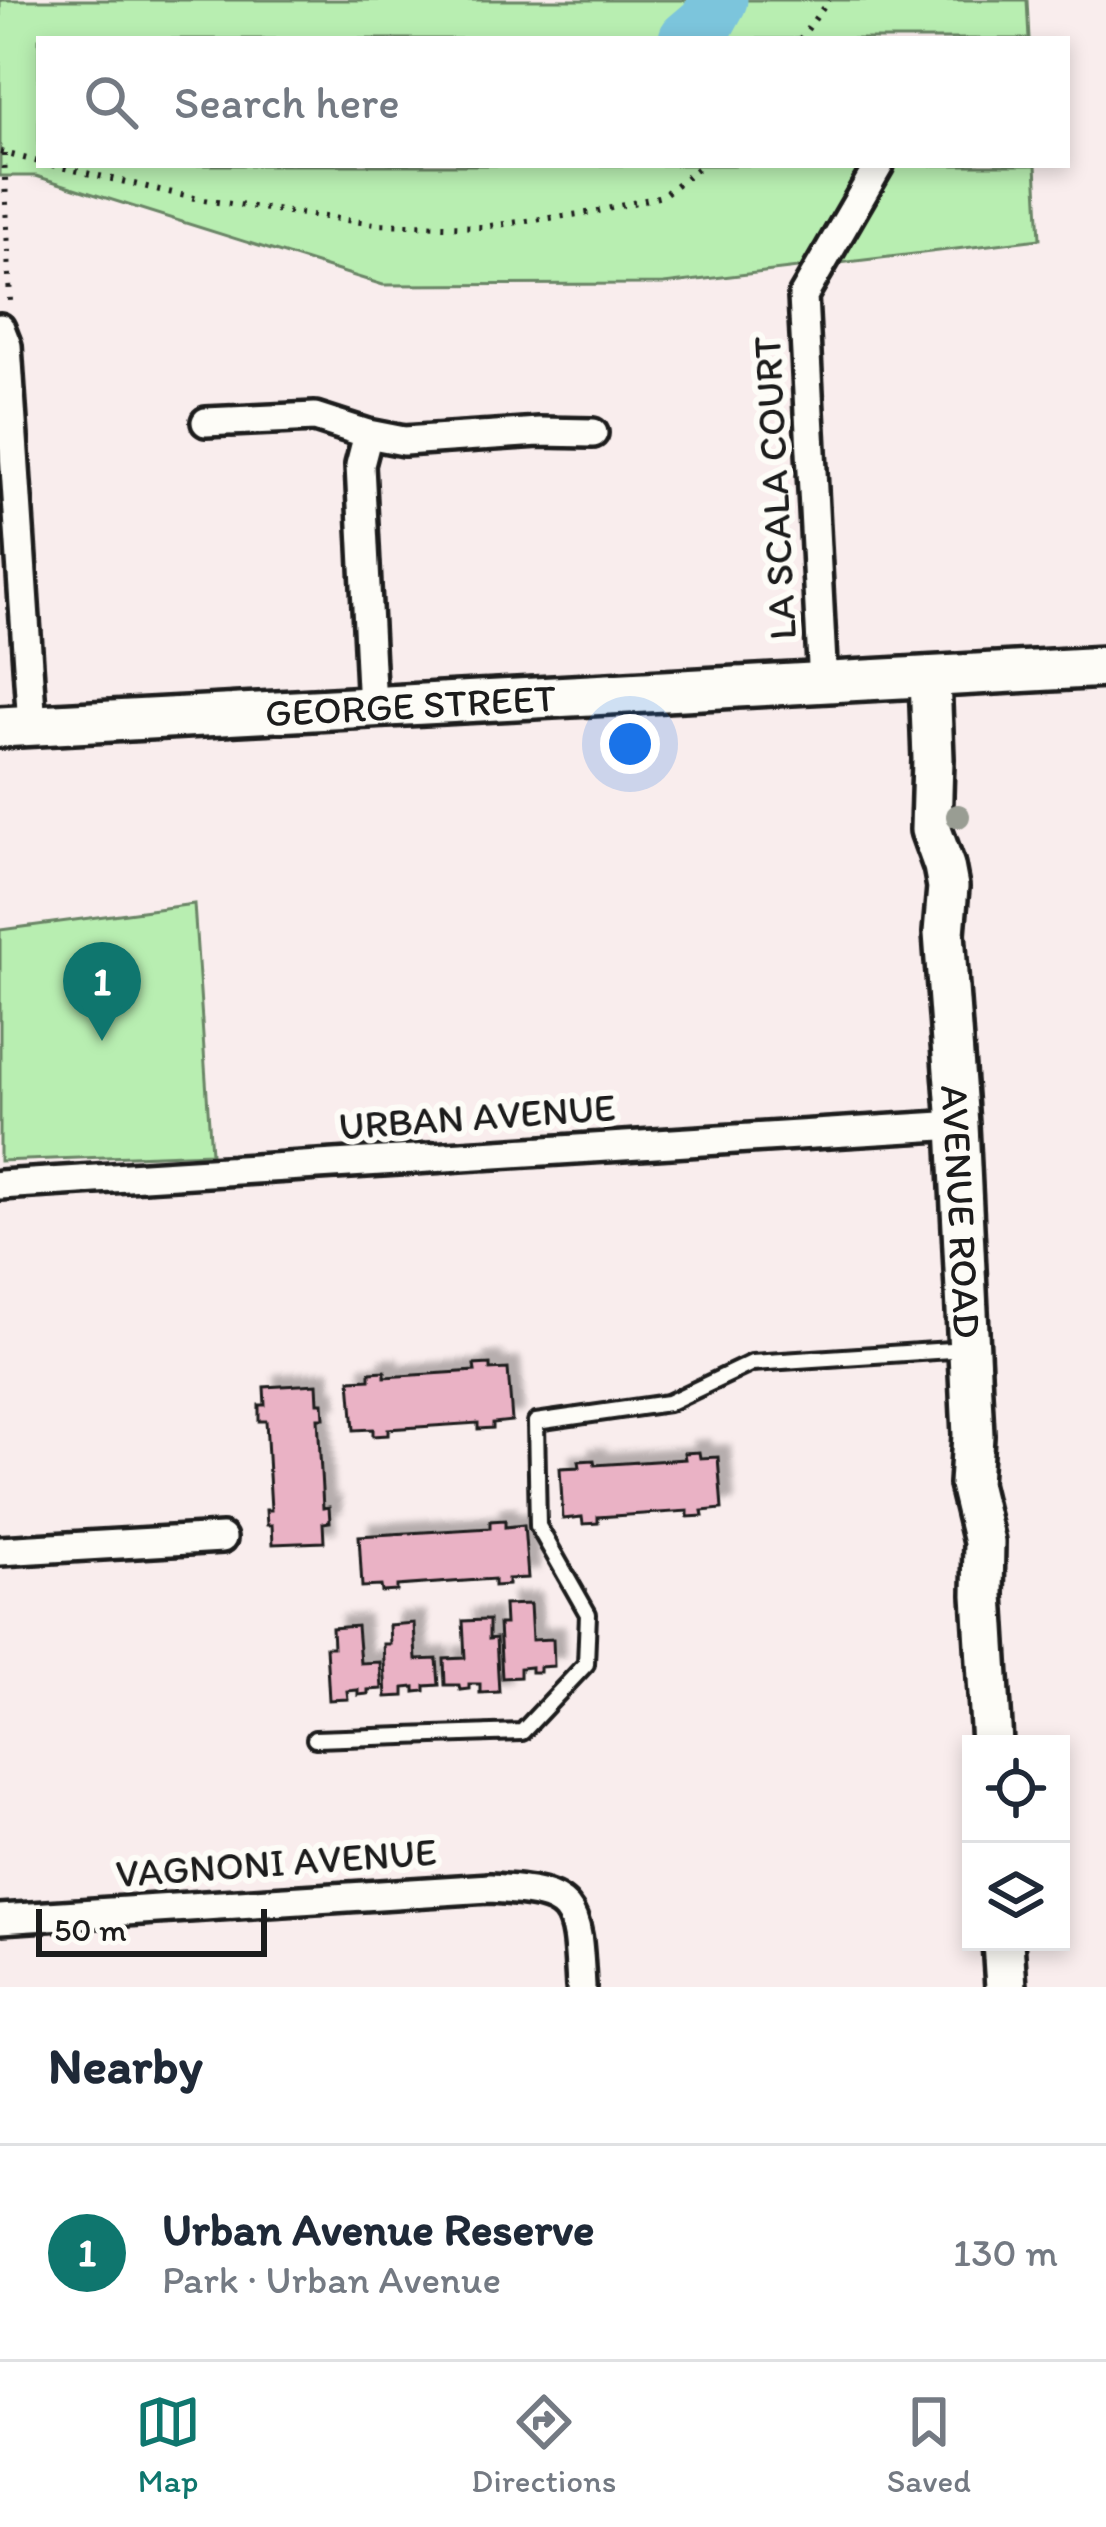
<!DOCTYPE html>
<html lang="en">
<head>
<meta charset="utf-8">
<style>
	body { margin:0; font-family:Itim,sans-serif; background:#f6f6f7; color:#1f2937 }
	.controls { position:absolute; right:36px; bottom:36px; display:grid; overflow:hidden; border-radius:0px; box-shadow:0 6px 18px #0003 }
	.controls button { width:108px; height:108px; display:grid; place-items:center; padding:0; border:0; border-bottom:3px solid #e0e1e3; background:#fff; color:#1f2937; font:60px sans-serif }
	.scale { position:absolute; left:36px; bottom:30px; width:231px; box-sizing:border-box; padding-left:12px; border:6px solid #1c1c1c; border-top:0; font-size:33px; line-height:42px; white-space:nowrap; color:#1c1c1c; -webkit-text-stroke:9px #fdfcf7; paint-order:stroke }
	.you { position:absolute; left:630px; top:744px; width:42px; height:42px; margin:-30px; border:9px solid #fff; border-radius:50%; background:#1a73e8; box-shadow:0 0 0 18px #1a73e833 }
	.badge { display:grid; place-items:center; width:78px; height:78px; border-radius:50%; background:#0f766e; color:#fff; font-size:39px; font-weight:700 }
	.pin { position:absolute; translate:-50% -99px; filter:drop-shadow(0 3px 6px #0008) }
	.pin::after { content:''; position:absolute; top:63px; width:42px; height:36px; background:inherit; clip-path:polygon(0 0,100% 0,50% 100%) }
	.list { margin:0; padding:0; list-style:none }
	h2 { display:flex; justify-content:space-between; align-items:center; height:156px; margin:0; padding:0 48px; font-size:51px }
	h2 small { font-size:39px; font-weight:400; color:#747a83 }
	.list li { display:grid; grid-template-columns:78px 1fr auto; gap:36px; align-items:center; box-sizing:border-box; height:216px; padding:0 48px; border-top:3px solid #e0e1e3 }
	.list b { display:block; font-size:45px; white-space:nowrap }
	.list p { margin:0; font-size:39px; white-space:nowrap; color:#747a83 }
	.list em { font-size:39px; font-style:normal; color:#747a83 }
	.icon { flex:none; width:66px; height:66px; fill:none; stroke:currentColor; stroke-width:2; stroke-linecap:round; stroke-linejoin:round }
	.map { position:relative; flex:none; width:1106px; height:1987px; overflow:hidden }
	.search { position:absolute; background:#fff; box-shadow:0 6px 18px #0003; left:36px; right:36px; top:36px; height:132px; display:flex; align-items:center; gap:30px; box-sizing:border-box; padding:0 42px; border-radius:0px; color:#747a83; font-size:45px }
	.sheet { height:372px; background:#fff }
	nav { display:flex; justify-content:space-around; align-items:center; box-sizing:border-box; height:168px; border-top:3px solid #e0e1e3; background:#fff; font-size:33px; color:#747a83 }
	nav a { display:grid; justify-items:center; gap:6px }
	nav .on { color:#0f766e }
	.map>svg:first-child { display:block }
	.green { fill:#b8eeb1; stroke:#6a8566; stroke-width:3 }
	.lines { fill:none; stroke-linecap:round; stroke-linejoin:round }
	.river { stroke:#7cc5dc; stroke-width:57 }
	.building { fill:#eab2c5; stroke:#1c1c1c; stroke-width:3; filter:url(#shadow) }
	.lane-casing { stroke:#1c1c1c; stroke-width:22 }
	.street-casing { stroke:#1c1c1c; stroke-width:36 }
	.secondary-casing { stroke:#1c1c1c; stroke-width:48 }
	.path { stroke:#1c1c1c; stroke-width:6; stroke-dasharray:3 9; stroke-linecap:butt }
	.lane { stroke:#fdfcf7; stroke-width:14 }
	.street { stroke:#fdfcf7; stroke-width:27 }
	.secondary { stroke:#fdfcf7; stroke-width:39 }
	.tree { fill:#999d93 }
	.labels { text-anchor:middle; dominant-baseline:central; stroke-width:12; stroke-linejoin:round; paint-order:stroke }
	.street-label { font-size:39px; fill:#1c1c1c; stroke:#fdfcf7 }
</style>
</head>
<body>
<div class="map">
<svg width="1106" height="1987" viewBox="0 0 1106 1987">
	<defs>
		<filter id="shadow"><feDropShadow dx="11" dy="-11" stdDeviation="3" flood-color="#0004"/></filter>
	</defs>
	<rect width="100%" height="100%" fill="#f9eded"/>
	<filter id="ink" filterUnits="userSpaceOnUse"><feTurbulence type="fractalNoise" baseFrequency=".00833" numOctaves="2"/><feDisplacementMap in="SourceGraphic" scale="24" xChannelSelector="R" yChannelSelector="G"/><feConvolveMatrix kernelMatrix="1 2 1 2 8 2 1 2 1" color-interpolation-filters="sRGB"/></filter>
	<g filter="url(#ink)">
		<path class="green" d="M0,0H1027L1029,39H39V165H1036L1040,239L664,284L383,285L36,176H0Z
			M194,904L211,1153L0,1161V930Z"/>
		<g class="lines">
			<path class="river" d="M687,39L707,22L719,0"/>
		</g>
		<path class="building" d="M490,1364V1370L508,1369L512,1421L493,1423V1428L478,1429V1423L388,1429V1435L373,1436V1429L354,1430L350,1380L370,1379V1372L385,1371V1377L475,1371L474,1365Z
			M317,1384L318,1403H323L324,1418H318L323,1508L329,1507L330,1522L323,1523L324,1542L273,1544L272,1525H267L266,1510H271L266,1421H259V1405H265L264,1387Z
			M699,1452L700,1458L718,1457L722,1509L702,1511L703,1516L688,1517V1511L598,1517V1523L583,1524L582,1517L563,1519L560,1468L580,1467L579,1461L594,1460L595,1465L685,1459L684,1453Z
			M505,1520V1527L524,1525L528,1578L508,1579V1585L494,1586V1579L397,1586V1591L382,1592L381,1586L362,1587L359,1536L490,1528V1521Z
			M530,1604L532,1640L553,1639L554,1666L540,1667V1672H531V1667L520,1668V1677L502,1678L499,1624H505L504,1605Z
			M489,1620V1639L496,1638L499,1692L480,1693V1684H469V1689L460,1690L459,1685H445L444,1659L465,1658L463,1621Z
			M414,1623L416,1660L437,1659L439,1685L425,1686V1691L415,1692V1687L404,1688V1696L386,1697L383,1644H390L389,1625Z
			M357,1626L360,1663L380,1662L382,1689L368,1690V1694L358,1695V1690L347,1691L348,1699L329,1700L326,1647H333L332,1628Z"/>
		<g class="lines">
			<defs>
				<path id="lane" d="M315,1739L522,1732L586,1664L588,1614L538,1526L536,1422L668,1403L752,1363L966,1349"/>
				<path id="street" d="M0,328L7,346L32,726
					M206,422L315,417L368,434L404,441L539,432L593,433
					M368,434L360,465L372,708
					M823,684L803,296L879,165
					M0,1185L958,1125
					M0,1551L222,1538
					M0,1919L490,1888C577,1893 577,1904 581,1987"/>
				<g id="secondary">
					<path id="s1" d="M930,678L933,759L931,830L944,866L948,887L944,933L958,1125L973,1435L970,1484L984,1542L983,1595L992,1744"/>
					<path id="s2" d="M0,727L1106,667"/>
					<path d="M1003,1942L1006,1987"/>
				</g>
			</defs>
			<use href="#lane" class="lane-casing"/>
			<use href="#street" class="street-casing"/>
			<use href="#secondary" class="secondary-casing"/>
			<path class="path" d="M800,39L829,0
				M0,152L39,162
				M4,154L10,301L7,305
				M52,165L203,200L375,224L482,227L594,212L662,196L702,165"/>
			<use href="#lane" class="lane"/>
			<use href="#street" class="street"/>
			<use href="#secondary" class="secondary"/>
		</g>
		<circle class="tree" cx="958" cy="816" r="12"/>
	</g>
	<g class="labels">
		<g class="street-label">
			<text transform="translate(774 488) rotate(-93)">LA SCALA COURT</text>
			<text stroke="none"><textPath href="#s2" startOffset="411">GEORGE STREET</textPath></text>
			<text transform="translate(477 1116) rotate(-4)">URBAN AVENUE</text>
			<text stroke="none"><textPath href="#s1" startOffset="537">AVENUE ROAD</textPath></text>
			<text transform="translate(276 1862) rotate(-4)">VAGNONI AVENUE</text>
		</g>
	</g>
</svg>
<div class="controls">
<button><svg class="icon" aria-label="locate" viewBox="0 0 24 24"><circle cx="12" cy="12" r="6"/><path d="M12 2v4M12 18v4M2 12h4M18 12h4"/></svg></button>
<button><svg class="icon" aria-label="layers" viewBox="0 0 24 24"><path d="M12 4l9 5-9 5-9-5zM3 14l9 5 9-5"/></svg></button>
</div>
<div class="scale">50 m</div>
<div class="you"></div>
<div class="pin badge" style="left:102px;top:1041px">1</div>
<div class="search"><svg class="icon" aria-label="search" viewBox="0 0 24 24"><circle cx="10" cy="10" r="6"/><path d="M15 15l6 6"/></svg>Search here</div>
</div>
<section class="sheet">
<h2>Nearby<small></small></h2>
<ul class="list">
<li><span class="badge">1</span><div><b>Urban Avenue Reserve</b><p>Park · Urban Avenue</p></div><em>130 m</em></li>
</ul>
</section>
<nav>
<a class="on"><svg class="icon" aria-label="map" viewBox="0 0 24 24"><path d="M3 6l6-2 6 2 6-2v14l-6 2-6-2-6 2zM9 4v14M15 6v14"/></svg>Map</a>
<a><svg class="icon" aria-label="directions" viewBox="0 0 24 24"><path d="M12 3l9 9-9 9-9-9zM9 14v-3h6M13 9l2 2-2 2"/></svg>Directions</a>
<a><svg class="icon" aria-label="saved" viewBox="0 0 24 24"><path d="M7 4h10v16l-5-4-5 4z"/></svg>Saved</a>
</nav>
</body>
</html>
